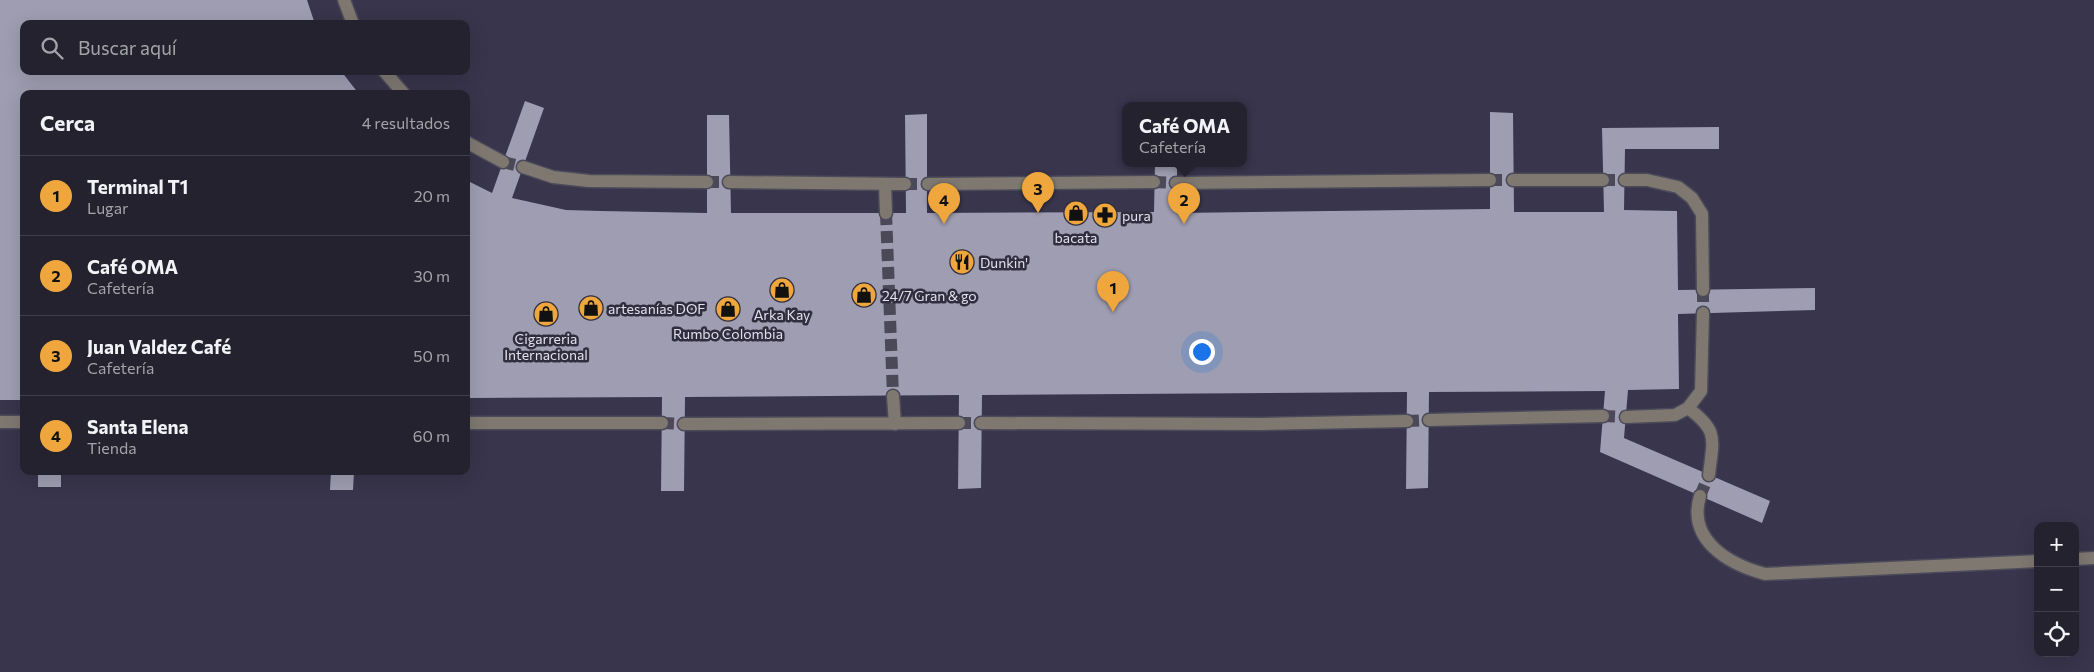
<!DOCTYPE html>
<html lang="es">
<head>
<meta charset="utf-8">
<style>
	body { margin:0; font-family:Commissioner,sans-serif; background:#302f3a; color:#f1f3f6 }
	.controls { position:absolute; right:15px; bottom:15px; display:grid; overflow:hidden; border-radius:10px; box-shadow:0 5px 20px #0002 }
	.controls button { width:45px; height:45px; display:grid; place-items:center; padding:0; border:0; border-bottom:1px solid #413f4a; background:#24222e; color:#f1f3f6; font:25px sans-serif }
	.you { position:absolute; left:1201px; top:351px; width:18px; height:18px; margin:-12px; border:4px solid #fff; border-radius:50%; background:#1a73e8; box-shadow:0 0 0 8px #1a73e833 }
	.badge { display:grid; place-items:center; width:32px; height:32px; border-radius:50%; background:#efa73d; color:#111; font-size:16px; font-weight:700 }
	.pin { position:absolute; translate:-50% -41px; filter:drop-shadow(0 1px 2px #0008) }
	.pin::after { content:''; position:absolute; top:26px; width:18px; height:15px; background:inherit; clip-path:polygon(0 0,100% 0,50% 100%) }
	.popup { position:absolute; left:1122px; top:102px; width:125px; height:65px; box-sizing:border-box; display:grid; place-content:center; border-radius:10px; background:#24222e; filter:drop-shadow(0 1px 4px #0005); font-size:16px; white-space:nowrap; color:#a3a4aa }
	.popup b { font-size:19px; color:#f1f3f6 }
	.popup::after { content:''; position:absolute; left:50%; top:100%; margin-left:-10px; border:10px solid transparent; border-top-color:#24222e }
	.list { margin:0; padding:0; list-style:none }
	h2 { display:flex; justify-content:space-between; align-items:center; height:65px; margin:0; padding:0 20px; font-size:21px }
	h2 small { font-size:16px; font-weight:400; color:#a3a4aa }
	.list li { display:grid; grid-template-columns:32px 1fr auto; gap:15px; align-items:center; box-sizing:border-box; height:80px; padding:0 20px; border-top:1px solid #413f4a }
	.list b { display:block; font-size:19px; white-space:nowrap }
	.list p { margin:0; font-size:16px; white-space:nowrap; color:#a3a4aa }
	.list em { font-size:16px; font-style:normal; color:#a3a4aa }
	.icon { flex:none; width:28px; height:28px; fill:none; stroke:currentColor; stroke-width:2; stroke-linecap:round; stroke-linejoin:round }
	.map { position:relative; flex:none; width:2094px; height:672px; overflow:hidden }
	.search { position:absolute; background:#24222e; box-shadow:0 5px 20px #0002; left:20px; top:20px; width:450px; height:55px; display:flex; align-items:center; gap:12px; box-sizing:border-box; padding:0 18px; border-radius:10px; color:#a3a4aa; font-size:19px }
	.panel { position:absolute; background:#24222e; box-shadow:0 5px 20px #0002; left:20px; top:90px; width:450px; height:385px; border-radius:10px }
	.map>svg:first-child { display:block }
	.built { fill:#38354c; fill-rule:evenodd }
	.building { fill:#9e9db1 }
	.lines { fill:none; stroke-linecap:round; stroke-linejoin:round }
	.minor-tunnel { stroke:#4b4958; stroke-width:12; stroke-dasharray:12 6; stroke-linecap:butt }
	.minor-casing { stroke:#4c4b5a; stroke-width:15 }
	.minor { stroke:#7e7871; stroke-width:12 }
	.labels { text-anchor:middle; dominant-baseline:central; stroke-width:5; stroke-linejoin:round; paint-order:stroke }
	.poi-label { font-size:14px; fill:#e2e1ec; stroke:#302e3e; text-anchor:start }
</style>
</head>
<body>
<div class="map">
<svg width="2094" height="672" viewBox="0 0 2094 672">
	<rect width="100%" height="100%" fill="#302e3e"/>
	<path class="built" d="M0,0H2094V672H0ZM24,24H466V71H24ZM24,94H466V471H24ZM1125,105H1243V163H1125ZM2038,526H2075V653H2038Z"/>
	<path class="building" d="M0,0H307L315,24H24V71H341L359,94H24V400H0Z
		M525,101L544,108L512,198L566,210L601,211L707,213V115H729L731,213H906L905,115L927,114V213L1154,212L1155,163H1177V213L1490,209V112L1513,113L1514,212H1604L1602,128L1719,127V149H1625L1624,210L1677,211L1678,290L1815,288V310L1678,314L1679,389L1628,390L1624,438L1770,501L1762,523L1600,452L1605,391L1429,392L1428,488L1406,489L1407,392L982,395L981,488L958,489L959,395L685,397L684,491H661L662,397L466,398V180L492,193Z
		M38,471H61V487H38Z
		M331,471H354L353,490H330Z"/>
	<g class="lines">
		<path class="minor-tunnel" d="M503,162L523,167
			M1490,180H1513
			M1603,180H1625
			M707,182H729
			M1154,182L1176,183
			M905,184H928
			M886,213L893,396
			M1703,290V313
			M1603,416L1626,417
			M1407,421L1429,420
			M662,423L684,424
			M959,423H981
			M1700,496L1709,475"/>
		<defs>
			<path id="minor" d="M344,0L353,24
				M384,71L404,94
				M466,142L503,162
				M523,167L553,177L589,181L707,182
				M1513,180H1603
				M1625,180H1647L1678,187L1692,198L1702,214L1703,290
				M729,182L905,184
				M1176,183L1490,180
				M885,184L886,213
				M928,184L1154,182
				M893,396L895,424
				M1688,408C1719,431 1713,439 1709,475
				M1626,417L1675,415L1688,408L1701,391L1703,313
				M1429,420L1603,416
				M0,422H24
				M466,423H662
				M981,423L1262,424L1407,421
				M684,424L959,423
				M1700,496C1687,540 1728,564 1765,574L2038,561
				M2075,559L2094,558"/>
		</defs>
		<use href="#minor" class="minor-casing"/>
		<use href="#minor" class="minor"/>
	</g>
	<defs>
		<symbol id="shop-disc" viewBox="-11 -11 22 22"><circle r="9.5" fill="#efa73d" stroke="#302e3e"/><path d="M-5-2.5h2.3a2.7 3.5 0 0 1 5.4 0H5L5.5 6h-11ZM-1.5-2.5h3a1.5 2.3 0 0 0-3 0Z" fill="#111"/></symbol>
		<symbol id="pharmacy-disc" viewBox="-11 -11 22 22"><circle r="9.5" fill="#efa73d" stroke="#302e3e"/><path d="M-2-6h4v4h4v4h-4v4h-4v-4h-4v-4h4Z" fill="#111"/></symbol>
		<symbol id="restaurant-disc" viewBox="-11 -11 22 22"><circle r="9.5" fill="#efa73d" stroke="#302e3e"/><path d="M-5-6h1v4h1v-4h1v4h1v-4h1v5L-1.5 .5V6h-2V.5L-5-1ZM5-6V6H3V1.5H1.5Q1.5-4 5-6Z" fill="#111"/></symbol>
	</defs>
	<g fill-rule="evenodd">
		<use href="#shop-disc" x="1062" y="199" width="28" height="28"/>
		<use href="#pharmacy-disc" x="1091" y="201" width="28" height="28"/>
		<use href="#restaurant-disc" x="948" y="248" width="28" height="28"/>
		<use href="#shop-disc" x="768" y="276" width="28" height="28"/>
		<use href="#shop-disc" x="850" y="281" width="28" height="28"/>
		<use href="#shop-disc" x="577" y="294" width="28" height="28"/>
		<use href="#shop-disc" x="714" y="295" width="28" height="28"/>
		<use href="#shop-disc" x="532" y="300" width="28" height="28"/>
	</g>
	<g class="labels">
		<g class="poi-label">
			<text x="1122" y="215">pura</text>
			<text x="1076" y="237" text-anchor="middle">bacata</text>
			<text x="980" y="262">Dunkin'</text>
			<text x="882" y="295">24/7 Gran &amp; go</text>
			<text x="608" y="308">artesanías DOF</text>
			<text x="782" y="314" text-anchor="middle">Arka Kay</text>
			<text x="728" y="333" text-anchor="middle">Rumbo Colombia</text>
			<text x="546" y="338" text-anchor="middle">Cigarreria<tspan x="546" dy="16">Internacional</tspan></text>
		</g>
	</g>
</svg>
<div class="controls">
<button>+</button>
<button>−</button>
<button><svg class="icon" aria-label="locate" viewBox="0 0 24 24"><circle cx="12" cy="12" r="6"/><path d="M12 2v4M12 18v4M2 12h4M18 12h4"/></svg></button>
</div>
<div class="you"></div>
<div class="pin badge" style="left:1113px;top:312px">1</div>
<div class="pin badge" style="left:1184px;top:224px">2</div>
<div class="popup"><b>Café OMA</b>Cafetería</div>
<div class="pin badge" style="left:1038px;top:213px">3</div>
<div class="pin badge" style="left:944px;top:224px">4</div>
<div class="search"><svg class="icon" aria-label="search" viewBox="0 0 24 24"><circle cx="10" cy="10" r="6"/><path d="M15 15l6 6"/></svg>Buscar aquí</div>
<section class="panel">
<h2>Cerca<small>4 resultados</small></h2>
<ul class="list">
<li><span class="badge">1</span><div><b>Terminal T1</b><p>Lugar</p></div><em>20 m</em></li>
<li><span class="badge">2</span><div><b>Café OMA</b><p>Cafetería</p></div><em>30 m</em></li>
<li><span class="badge">3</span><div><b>Juan Valdez Café</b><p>Cafetería</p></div><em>50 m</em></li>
<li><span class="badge">4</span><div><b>Santa Elena</b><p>Tienda</p></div><em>60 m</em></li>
</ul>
</section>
</div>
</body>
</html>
